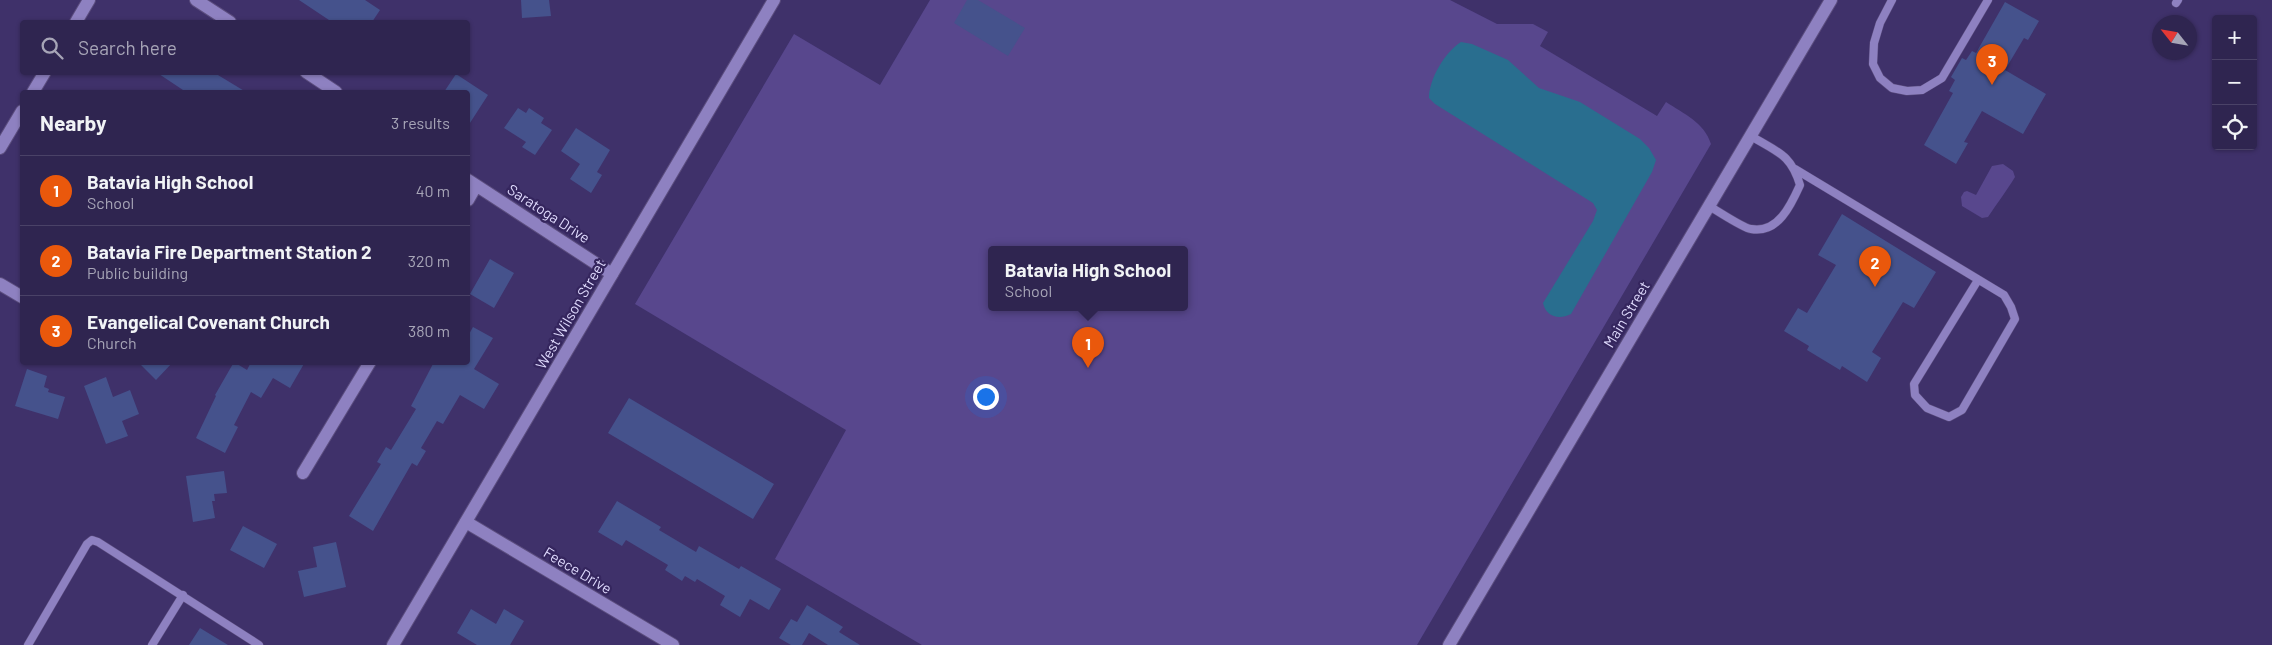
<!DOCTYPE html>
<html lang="en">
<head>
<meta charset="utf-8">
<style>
	body { margin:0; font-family:Barlow,sans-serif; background:#372d57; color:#f1f3f6 }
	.controls { position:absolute; right:15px; top:15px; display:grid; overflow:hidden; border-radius:5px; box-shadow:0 1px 4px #0004 }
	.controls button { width:45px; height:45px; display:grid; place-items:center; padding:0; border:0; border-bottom:1px solid #4a4267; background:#2f2550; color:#f1f3f6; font:25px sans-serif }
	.compass { position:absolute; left:2152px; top:15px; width:45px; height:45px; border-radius:50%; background:#2f2550; box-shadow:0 1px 4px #0004; rotate:301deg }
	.you { position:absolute; left:985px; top:396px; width:18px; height:18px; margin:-12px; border:4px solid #fff; border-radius:50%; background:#1a73e8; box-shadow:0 0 0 8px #1a73e833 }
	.badge { display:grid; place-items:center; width:32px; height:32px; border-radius:50%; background:#ea580c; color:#fff; font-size:16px; font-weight:700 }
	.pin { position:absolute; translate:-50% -41px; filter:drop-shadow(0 1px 2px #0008) }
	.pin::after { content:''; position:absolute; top:26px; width:18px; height:15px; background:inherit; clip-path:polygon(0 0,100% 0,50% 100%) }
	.popup { position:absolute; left:988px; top:246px; width:200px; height:65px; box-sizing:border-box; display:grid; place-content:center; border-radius:5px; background:#2f2550; filter:drop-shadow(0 1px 4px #0005); font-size:16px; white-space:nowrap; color:#a7a5b7 }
	.popup b { font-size:19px; color:#f1f3f6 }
	.popup::after { content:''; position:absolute; left:50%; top:100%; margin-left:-10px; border:10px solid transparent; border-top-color:#2f2550 }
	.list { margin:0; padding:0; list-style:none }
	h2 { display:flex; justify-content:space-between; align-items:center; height:65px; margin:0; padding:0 20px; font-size:21px }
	h2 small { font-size:16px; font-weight:400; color:#a7a5b7 }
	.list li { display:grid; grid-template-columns:32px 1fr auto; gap:15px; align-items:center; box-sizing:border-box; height:70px; padding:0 20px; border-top:1px solid #4a4267 }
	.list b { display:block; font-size:19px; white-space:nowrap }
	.list p { margin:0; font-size:16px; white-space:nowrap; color:#a7a5b7 }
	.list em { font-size:16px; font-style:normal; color:#a7a5b7 }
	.icon { flex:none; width:28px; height:28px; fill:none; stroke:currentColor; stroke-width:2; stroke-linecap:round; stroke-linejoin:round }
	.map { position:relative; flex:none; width:2272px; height:645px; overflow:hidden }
	.search { position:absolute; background:#2f2550; box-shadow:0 1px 4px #0004; left:20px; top:20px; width:450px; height:55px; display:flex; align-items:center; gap:12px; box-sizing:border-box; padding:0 18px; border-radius:5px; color:#a7a5b7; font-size:19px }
	.panel { position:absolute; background:#2f2550; box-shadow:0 1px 4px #0004; left:20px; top:90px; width:450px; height:275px; border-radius:5px }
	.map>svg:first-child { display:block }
	.green { fill:#58478d; fill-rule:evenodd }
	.water { fill:#296e8f }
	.building { fill:#45528c }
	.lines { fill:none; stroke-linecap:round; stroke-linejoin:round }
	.service-casing { stroke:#5b4d7e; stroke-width:9 }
	.minor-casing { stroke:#5b4d7e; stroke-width:14 }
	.secondary-casing { stroke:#5b4d7e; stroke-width:14 }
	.service { stroke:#8e81c1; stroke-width:8 }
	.minor { stroke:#8e81c1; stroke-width:12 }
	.secondary { stroke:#8e81c1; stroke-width:12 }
	.labels { text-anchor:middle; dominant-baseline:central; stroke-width:4.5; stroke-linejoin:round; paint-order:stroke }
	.street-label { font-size:15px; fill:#dfdafd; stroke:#35265e }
</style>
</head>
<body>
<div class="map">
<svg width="2272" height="645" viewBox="0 0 2272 645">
	<rect width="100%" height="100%" fill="#3f316a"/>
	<path class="green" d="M930,0H1450L1497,24H1533L1548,32L1540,46L1657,116L1666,102C1684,114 1704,122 1711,144L1417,645H922L775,559L846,430L635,304L794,34L880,85ZM992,249H1184V307H992Z
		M2003,164L2013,171L2015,177C2006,192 1997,203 1988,217L1982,218L1962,206L1961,197L1964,192L1967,191L1976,195L1992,166Z"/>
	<path class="water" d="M1461,42L1472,44L1508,60L1539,88L1580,102L1640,139L1649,148L1656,160L1652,172L1571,314C1559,320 1546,317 1543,303L1593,221L1597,210L1593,203L1435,104L1429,98C1429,79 1445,52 1461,42Z"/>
	<path class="building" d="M299,0H365L380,10L372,22H332Z
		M521,0H549L551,16L522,18Z
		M967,0H978L1025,28L1008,56L954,23Z
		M2005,2L2039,21L2028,40L2024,38L2005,70L2046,94L2023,134L1982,111L1964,142L1968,143L1956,164L1924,145L1953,93L1949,91L1955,80L1951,77L1962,58L1966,60L1972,51L1976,53Z
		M156,72H213L246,92H186Z
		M456,74L488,95L468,126V92H444Z
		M518,108L526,113L529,108L544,118L541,123L552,130L535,155L522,147L526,142L504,128Z
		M576,128L610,150L597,172L602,175L591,193L570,179L580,164L561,151Z
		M1842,214L1936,272L1914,308L1903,302L1872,352L1881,358L1867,382L1842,366L1840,370L1807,350L1809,346L1784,331L1798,308L1807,313L1836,265L1818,255Z
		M490,259L514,273L494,308L470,294Z
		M473,327L493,338L474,369L499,384L484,409L460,395L443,424L437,421L421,448L426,451L417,466L412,463L373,531L349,516L381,464L377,462L386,447L391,450L416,409L411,406L434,362H468V336Z
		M138,362H173L156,380Z
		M234,362L247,370L250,364L249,362H305L290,388L273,378L261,398L251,392L234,425L238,427L225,453L196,438L216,396L215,395Z
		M27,369L47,376L44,387L49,389L48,392L65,397L58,419L15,406Z
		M106,377L113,397L130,390L139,414L122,421L128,436L106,444L84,386Z
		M629,398L774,484L753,519L608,433Z
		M224,471L227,493L214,494L215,501H212L215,518L193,522L186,476Z
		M617,501L661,527L659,530L696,552L699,546L739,569L741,566L781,589L769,610L750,599L740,617L720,605L725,596L697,579L695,582L685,576L682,581L665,570L668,565L626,540L622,546L598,532Z
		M243,526L277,544L264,568L230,550Z
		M336,542L346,587L304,597L298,571L317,567L313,547Z
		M807,605L843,627L839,632L860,645H828L809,633L802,645H791L779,638L791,619L797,622Z
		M471,609L496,624L504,609L524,621L510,645H477L457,633Z
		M200,628L228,645H189Z"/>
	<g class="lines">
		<defs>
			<path id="service" d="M1892,0L1880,23L1874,43L1873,64L1880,78L1892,88L1907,91L1922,90L1942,78L1988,0
				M2176,3L2178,0
				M1795,169L2004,295L2011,307L2015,319L1962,410L1949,417L1927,408L1915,395L1914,384L1978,280
				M1709,206C1718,211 1743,228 1751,229C1778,234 1791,205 1800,185C1791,154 1777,152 1751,136
				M28,645L87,544L92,540L98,542L259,645
				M152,645L183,595"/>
			<path id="minor" d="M196,0L230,22
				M76,22L89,0
				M306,72L336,92
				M33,92L45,72
				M0,148L22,111
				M468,180L612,274
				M468,200L476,186
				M0,284L22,297
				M303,473L370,362
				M466,522L673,645"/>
			<path id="secondary" d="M393,645L774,0
				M1449,645L1831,0"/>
		</defs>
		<use href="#service" class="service-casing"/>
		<use href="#minor" class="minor-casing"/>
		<use href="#secondary" class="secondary-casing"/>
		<use href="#service" class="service"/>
		<use href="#minor" class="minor"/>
		<use href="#secondary" class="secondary"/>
	</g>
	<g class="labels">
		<g class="street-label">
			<text transform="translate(549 213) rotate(33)">Saratoga Drive</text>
			<text transform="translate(570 314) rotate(-60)">West Wilson Street</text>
			<text transform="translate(1626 314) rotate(-59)">Main Street</text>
			<text transform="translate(578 570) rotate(31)">Feece Drive</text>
		</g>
	</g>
</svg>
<div class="controls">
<button>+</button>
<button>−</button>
<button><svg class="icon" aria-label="locate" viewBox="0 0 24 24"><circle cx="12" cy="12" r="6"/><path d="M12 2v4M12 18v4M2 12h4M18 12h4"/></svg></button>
</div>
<svg class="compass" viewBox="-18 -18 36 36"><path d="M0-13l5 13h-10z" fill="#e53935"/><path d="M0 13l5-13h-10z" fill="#a7a5b7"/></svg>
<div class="you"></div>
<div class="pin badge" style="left:1088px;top:368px">1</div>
<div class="popup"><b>Batavia High School</b>School</div>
<div class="pin badge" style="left:1875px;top:287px">2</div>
<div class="pin badge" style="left:1992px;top:85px">3</div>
<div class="search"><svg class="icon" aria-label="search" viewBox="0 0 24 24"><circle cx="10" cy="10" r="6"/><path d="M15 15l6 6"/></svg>Search here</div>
<section class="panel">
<h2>Nearby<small>3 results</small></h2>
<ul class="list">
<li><span class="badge">1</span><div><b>Batavia High School</b><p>School</p></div><em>40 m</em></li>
<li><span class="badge">2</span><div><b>Batavia Fire Department Station 2</b><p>Public building</p></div><em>320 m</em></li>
<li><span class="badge">3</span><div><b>Evangelical Covenant Church</b><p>Church</p></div><em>380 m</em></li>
</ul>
</section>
</div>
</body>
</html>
